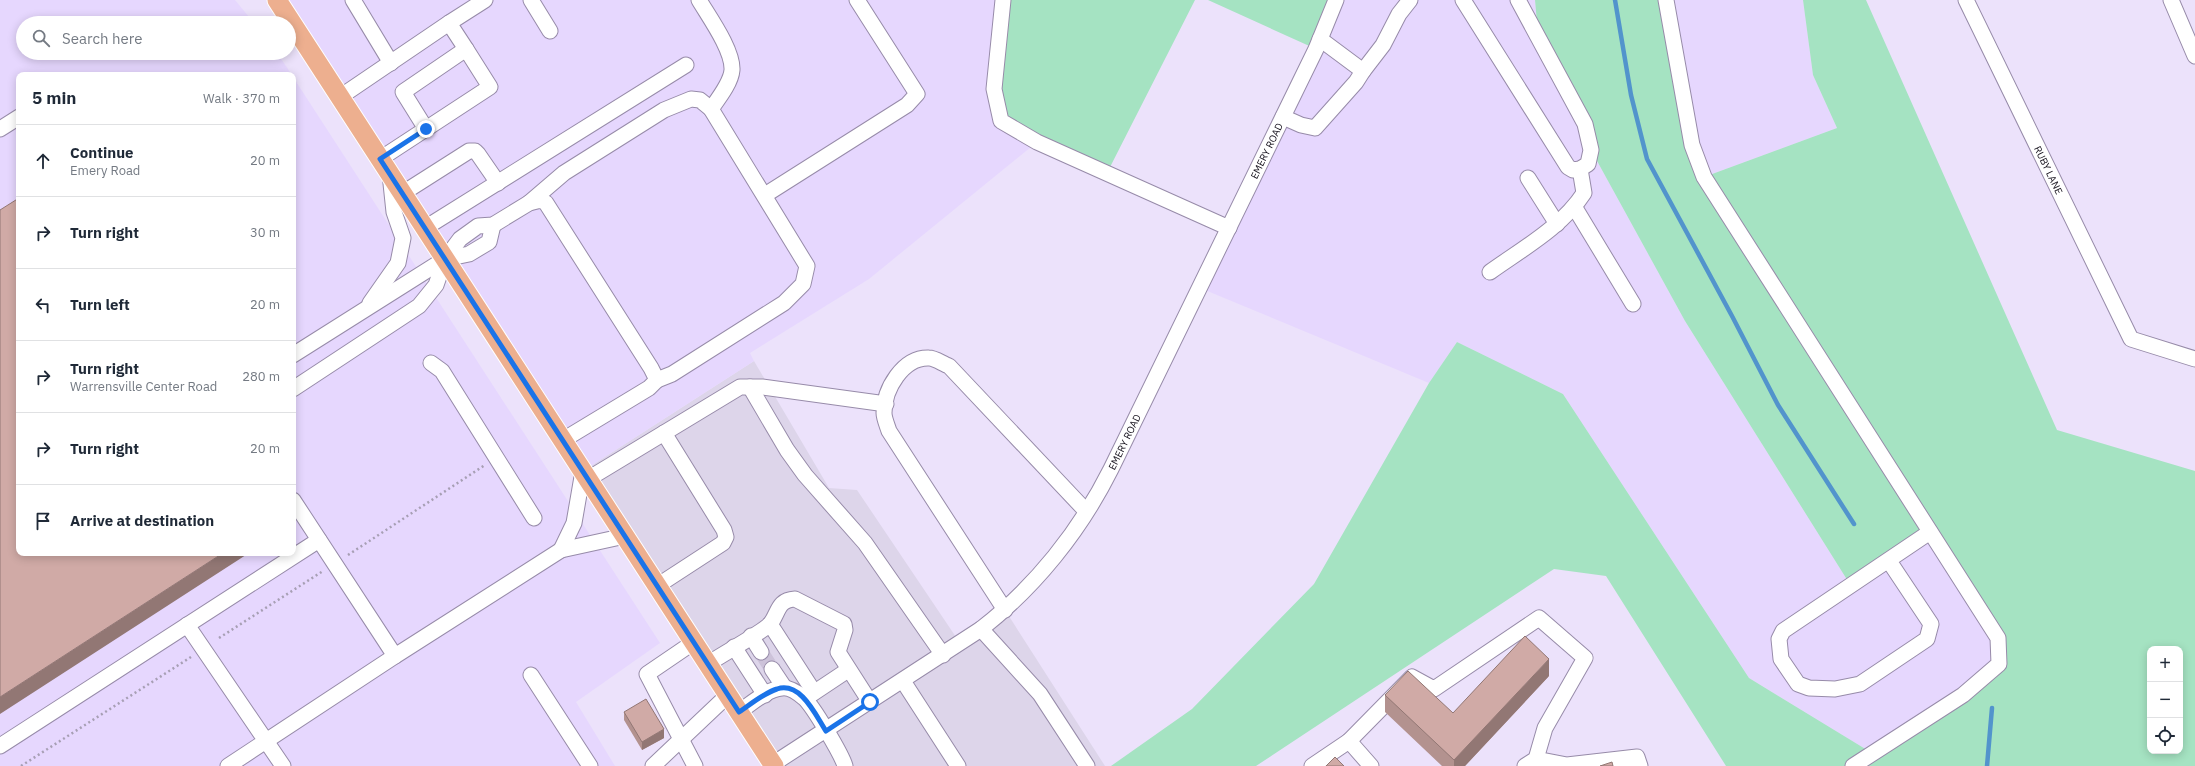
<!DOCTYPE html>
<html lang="en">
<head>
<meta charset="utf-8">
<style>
	body { margin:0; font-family:"IBM Plex Sans",sans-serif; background:#f2f2f3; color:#1f2937 }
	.controls { position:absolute; right:12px; bottom:12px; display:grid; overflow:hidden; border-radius:8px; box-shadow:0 2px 10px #0003 }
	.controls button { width:36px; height:36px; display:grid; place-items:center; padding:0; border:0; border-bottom:1px solid #e0e1e3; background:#fff; color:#1f2937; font:20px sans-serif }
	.stop { position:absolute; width:12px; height:12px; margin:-9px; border:3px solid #1a73e8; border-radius:50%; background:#fff }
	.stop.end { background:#1a73e8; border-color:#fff; box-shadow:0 1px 4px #0008 }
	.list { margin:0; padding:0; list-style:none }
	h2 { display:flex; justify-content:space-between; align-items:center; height:52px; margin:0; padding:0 16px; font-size:17px }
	h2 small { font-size:13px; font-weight:400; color:#747a83 }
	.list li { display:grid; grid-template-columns:26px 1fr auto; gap:12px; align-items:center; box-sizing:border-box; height:72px; padding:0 16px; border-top:1px solid #e0e1e3 }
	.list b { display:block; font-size:15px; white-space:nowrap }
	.list p { margin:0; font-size:13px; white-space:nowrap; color:#747a83 }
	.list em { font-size:13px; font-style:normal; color:#747a83 }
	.icon { flex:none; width:22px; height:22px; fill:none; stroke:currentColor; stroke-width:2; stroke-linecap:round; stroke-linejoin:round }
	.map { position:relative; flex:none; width:2195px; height:766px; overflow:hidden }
	.search { position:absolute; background:#fff; box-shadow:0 2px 10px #0003; left:16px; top:16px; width:280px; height:44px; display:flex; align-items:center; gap:10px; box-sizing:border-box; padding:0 14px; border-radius:22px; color:#747a83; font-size:15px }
	.panel { position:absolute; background:#fff; box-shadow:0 2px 10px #0003; left:16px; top:72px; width:280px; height:484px; border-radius:8px }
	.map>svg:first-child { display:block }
	.commercial { fill:#ddd5ea }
	.built { fill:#e6d7fe }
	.green { fill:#a5e3c2; fill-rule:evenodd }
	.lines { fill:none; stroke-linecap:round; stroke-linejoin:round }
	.stream { stroke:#5294cc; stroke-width:4.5 }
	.minor-tunnel { stroke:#ccc2d9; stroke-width:15; stroke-dasharray:15 8; stroke-linecap:butt }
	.minor-casing { stroke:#978ba9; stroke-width:17 }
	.major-casing { stroke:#fff; stroke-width:21 }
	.path { stroke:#a79fb4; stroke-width:2.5; stroke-dasharray:2 3; stroke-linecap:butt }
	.minor { stroke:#fff; stroke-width:15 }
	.major { stroke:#edaf8f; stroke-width:19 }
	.wall { fill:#b3928f }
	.shaded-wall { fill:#927774 }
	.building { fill:#d0aaa6; stroke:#927774 }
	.route { stroke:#1a73e8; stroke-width:5 }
	.labels { text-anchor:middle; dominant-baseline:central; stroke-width:3; stroke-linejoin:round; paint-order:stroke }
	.street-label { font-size:10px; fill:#14101b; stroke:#f7f2ff }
</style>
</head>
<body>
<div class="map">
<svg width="2195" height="766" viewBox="0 0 2195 766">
	<rect width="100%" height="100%" fill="#ece2fb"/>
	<path class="commercial" d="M754,361L829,488L857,490L960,643L1005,610L1105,766H770L583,471Z"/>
	<path class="built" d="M0,0H235L254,23H23V53H277L292,75H19V553H293V77L660,643L576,702L615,766H0Z
		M284,0H1003L1037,142L869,279L750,353L754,361L583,471Z
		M1336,0H1535L1538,34L1591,150L1685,321L1851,586L1930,532L1998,638L1999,664L1872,753L1749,678L1563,394L1457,342L1429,383L1200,288Z
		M1666,0H1803L1813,75L1837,128L1704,177Z"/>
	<path class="green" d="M1003,0H1195L1107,173L1001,121L994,89Z
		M1208,0H1336L1316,49Z
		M1535,0H1666L1704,177L1837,128L1813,75L1803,0H1866L2057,430L2195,471V766H1726L1606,576L1554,569L1256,766H1111L1192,709L1314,584L1429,383L1457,342L1563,394L1749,678L1872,753L1999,664L1998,638L1931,532L1851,586L1685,321L1591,150L1538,34ZM2150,649H2180V751H2150Z"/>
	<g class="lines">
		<path class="stream" d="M1615,0L1631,95L1647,159L1732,316L1778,405L1854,524
			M1987,766L1992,708"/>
		<path class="minor-tunnel" d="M761,652L772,669"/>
		<defs>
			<g id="minor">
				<path d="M353,0L391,63"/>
				<path d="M531,0L550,31"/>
				<path d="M1003,0L994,89L1001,121L1037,142L1229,228"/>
				<path d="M1463,0L1568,167L1573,170L1580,169L1588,164L1591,150L1585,124L1518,0"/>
				<path d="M1666,0L1692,145L1704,177L1998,638L1999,664L1963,695L1853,766"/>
				<path id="s1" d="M1966,0L2131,339L2195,359"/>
				<path d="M2171,0L2195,56"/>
				<path d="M466,49L449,23L485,0"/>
				<path d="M1363,71L1383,45L1399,14L1410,0"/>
				<path d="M340,97L449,23"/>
				<path d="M1283,117L1301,125L1315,128L1356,82L1363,71L1320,39"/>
				<path d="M0,129L19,117"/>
				<path d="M380,159L490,87L466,49L403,92L426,129"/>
				<path d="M1528,178L1557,224"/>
				<path d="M403,193L469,151H475L478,154L498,183"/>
				<path d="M765,195L907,105L917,94L857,0"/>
				<path d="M529,203L564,173L664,110L691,99L700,100L711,109"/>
				<path d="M1575,208L1633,304"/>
				<path d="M425,228L686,65"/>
				<path d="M1490,272C1522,249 1562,227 1584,193L1580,169"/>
				<path d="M370,303L398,263L403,238L394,212L390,174"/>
				<path d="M293,355L445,259L469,254L489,242L493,225"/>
				<path d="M431,363L442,371L534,518"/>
				<path d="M657,380L672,374L784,303L803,284L807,266L711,109C718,99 731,83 732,70C733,50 709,17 699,0"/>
				<path d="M750,387L787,450L805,475L865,543L943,655"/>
				<path d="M293,389L419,306L436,285L445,259L460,239L478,226L493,225L529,203L541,200L546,203L651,368L657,380L649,388L563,440"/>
				<path d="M583,471L574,523L561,550L625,536"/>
				<path d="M588,479L740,387H762L886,404"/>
				<path d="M293,500L395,656L561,550"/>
				<path d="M1889,561L1931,624L1927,639L1860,684L1835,689L1809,688L1798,684L1781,659L1779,639L1783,631L1930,532"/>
				<path d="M657,586L723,543L726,537L724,530L664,433"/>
				<path d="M1005,610L889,431C887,425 884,418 884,413C884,389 903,357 929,358C935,358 943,364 949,366L1086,511"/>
				<path d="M770,624L814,692"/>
				<path d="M187,625L283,766"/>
				<path d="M981,629L1040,694L1087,766"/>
				<path d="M751,636L761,652"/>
				<path d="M694,642L647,674L695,766"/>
				<path d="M734,647L765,695"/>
				<path d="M708,664C719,656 765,631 771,623C779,611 778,600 795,599L844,624L845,630L838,652L870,702"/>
				<path d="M772,669L784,687"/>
				<path d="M531,675L590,766"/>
				<path d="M903,681L958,766"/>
				<path d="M806,698L848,670"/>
				<path d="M739,712C751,704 767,689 782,688C789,687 798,693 804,698C813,706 842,755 845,766"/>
				<path d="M1349,741L1371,766"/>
				<path d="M0,746L319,540"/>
				<path d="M1536,759L1567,765L1637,757L1640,766"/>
				<path id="s2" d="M773,764L981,629C1035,587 1080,531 1111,469L1316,49L1336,0"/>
				<path d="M228,766L395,656"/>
				<path d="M653,766L728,695"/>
				<path d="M1312,766L1349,741L1412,677L1434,689L1539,618L1585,658L1545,728L1536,759L1525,766"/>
			</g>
			<path id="major" d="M277,0L774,766"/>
		</defs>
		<use href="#minor" class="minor-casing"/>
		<use href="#major" class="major-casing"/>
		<path class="path" d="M348,555L485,465
			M219,638L323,571
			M21,766L191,657"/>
		<use href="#minor" class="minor"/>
		<use href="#major" class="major"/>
	</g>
	<path class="wall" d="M1549,676L1465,766H1442L1385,712V695L1453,713Z
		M624,712L664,738L642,750L624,720Z"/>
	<path class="shaded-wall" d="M223,553H249L0,714V697Z
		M1549,659V676L1465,766H1454V760Z
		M664,729V738L642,750V742Z"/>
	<path class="building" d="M19,198V553H223L0,697V210Z
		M1525,636L1549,659L1454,760L1385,695L1408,671L1453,713Z
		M646,699L664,729L642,742L624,712Z
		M1335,757L1344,766H1326Z
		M1612,762L1613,766H1600Z"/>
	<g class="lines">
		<path class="route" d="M426,129L380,159L739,712C751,704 764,693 777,689C801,681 816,716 826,731L870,702"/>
	</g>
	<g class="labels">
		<g class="street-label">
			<text stroke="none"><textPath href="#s2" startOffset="810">EMERY ROAD</textPath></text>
			<text stroke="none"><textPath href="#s1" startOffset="189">RUBY LANE</textPath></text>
			<text stroke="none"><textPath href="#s2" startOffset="486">EMERY ROAD</textPath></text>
		</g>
	</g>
</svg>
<div class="controls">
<button>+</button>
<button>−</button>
<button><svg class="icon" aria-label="locate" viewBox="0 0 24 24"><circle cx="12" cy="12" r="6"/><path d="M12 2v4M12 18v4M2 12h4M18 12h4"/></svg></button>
</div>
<div class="stop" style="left:870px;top:702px"></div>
<div class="stop end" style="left:426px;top:129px"></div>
<div class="search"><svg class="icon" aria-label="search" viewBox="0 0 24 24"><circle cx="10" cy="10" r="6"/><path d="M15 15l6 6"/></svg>Search here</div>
<section class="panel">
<h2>5 min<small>Walk · 370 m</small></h2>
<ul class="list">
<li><svg class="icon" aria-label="ahead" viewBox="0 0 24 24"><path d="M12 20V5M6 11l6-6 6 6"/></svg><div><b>Continue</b><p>Emery Road</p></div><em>20 m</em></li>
<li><svg class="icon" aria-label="right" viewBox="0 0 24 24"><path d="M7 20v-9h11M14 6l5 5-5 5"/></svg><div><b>Turn right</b></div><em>30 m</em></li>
<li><svg class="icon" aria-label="left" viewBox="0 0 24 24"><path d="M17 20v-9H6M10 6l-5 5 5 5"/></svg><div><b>Turn left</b></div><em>20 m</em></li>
<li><svg class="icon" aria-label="right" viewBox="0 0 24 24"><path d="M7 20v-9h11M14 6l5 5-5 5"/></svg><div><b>Turn right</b><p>Warrensville Center Road</p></div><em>280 m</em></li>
<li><svg class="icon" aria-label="right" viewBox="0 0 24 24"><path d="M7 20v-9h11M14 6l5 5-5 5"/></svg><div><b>Turn right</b></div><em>20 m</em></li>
<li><svg class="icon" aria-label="arrive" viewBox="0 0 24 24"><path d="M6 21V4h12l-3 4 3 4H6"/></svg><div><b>Arrive at destination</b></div></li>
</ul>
</section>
</div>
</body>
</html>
